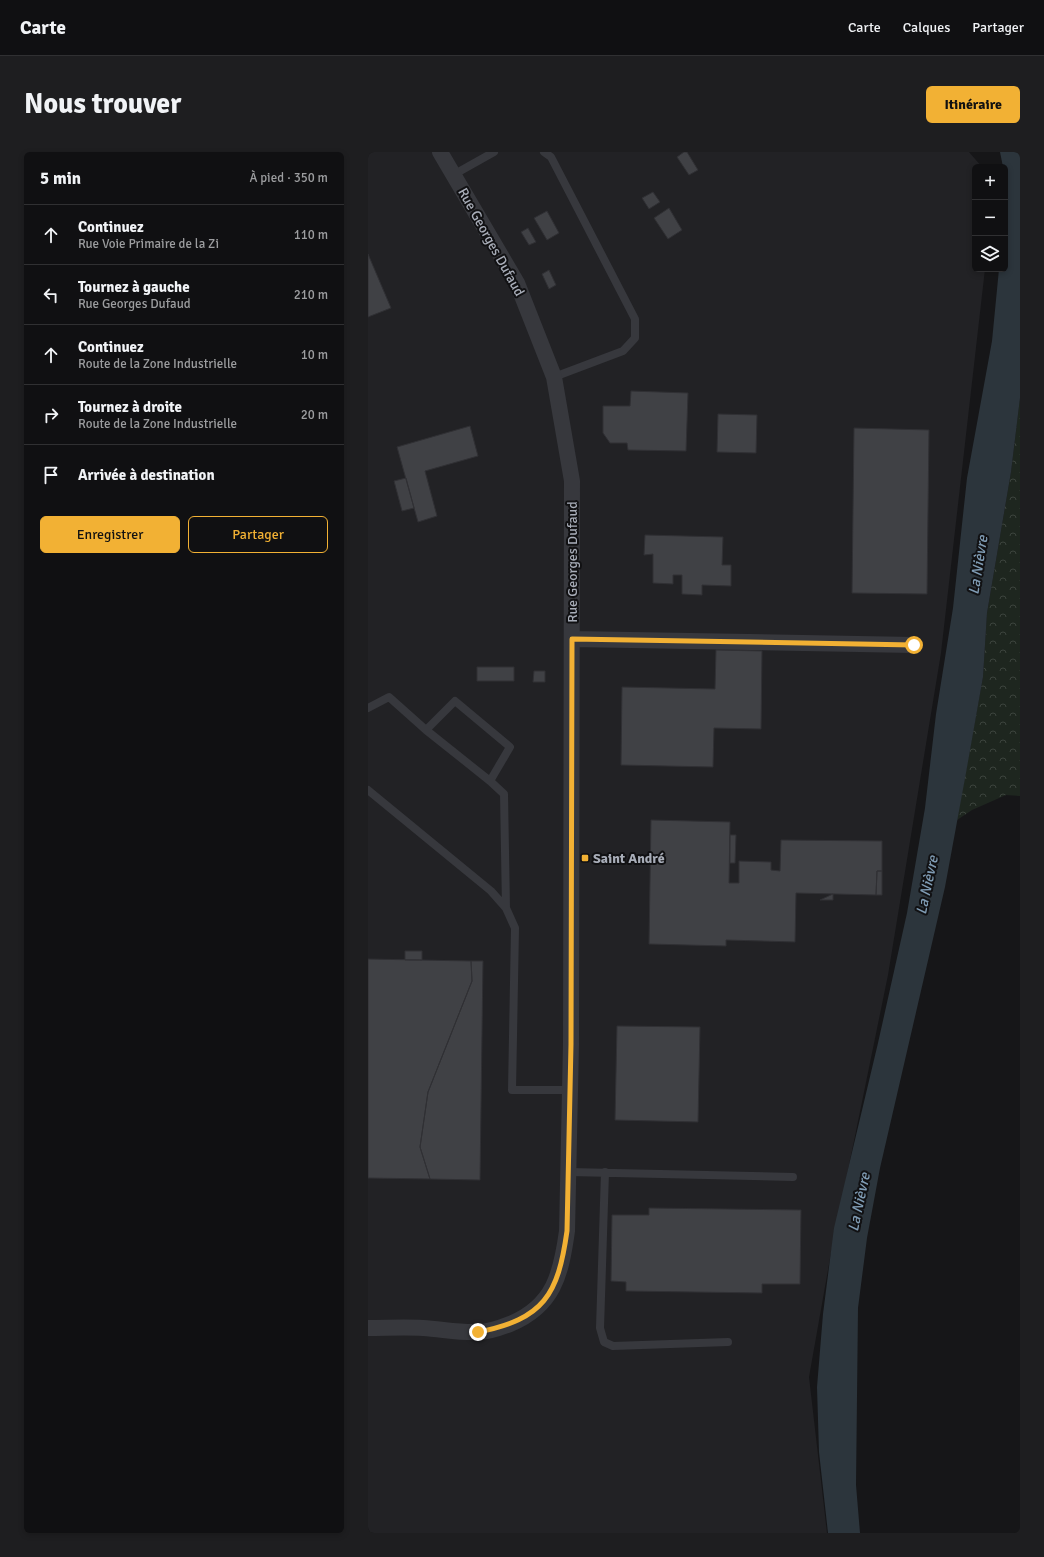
<!DOCTYPE html>
<html lang="fr">
<head>
<meta charset="utf-8">
<style>
	body { margin:0; font-family:Signika,sans-serif; background:#1e1e20; color:#f1f3f6 }
	.controls { position:absolute; right:12px; top:12px; display:grid; overflow:hidden; border-radius:6px; box-shadow:0 2px 6px #0003 }
	.controls button { width:36px; height:36px; display:grid; place-items:center; padding:0; border:0; border-bottom:1px solid #303032; background:#101012; color:#f1f3f6; font:20px sans-serif }
	.stop { position:absolute; width:12px; height:12px; margin:-9px; border:3px solid #f2b134; border-radius:50%; background:#fff }
	.stop.end { background:#f2b134; border-color:#fff; box-shadow:0 1px 4px #0008 }
	.list { margin:0; padding:0; list-style:none }
	h2 { display:flex; justify-content:space-between; align-items:center; height:52px; margin:0; padding:0 16px; font-size:17px }
	h2 small { font-size:13px; font-weight:400; color:#9c9d9f }
	.list li { display:grid; grid-template-columns:26px 1fr auto; gap:12px; align-items:center; box-sizing:border-box; height:60px; padding:0 16px; border-top:1px solid #303032 }
	.list b { display:block; font-size:15px; white-space:nowrap }
	.list p { margin:0; font-size:13px; white-space:nowrap; color:#9c9d9f }
	.list em { font-size:13px; font-style:normal; color:#9c9d9f }
	.actions { display:flex; gap:8px; padding:12px 16px }
	.actions a { flex:1; padding:9px 0; border:1px solid #f2b134; border-radius:6px; text-align:center; font-size:14px; color:#f2b134 }
	.actions .main { background:#f2b134; color:#111 }
	.icon { flex:none; width:22px; height:22px; fill:none; stroke:currentColor; stroke-width:2; stroke-linecap:round; stroke-linejoin:round }
	.map { position:relative; flex:none; width:652px; height:1381px; overflow:hidden; border-radius:6px }
	header { display:flex; align-items:center; gap:24px; box-sizing:border-box; height:56px; padding:0 20px; background:#101012; border-bottom:1px solid #303032 }
	header strong { font-size:19px }
	nav { display:flex; gap:22px; margin-inline-start:auto; font-size:14px }
	.intro { display:flex; align-items:center; justify-content:space-between; box-sizing:border-box; height:96px; padding:0 24px }
	h1 { margin:0; font-size:28px }
	.button { padding:10px 18px; border-radius:6px; background:#f2b134; color:#111; font-size:14px; font-weight:700 }
	main { display:flex; gap:24px; padding:0 24px }
	aside { flex:1; background:#101012; border-radius:6px; box-shadow:0 2px 6px #0003 }
	.map>svg:first-child { display:block }
	.built { fill:#222225 }
	.forest { fill:url(#forest-crowns) }
	.water { fill:#2c353c }
	.building { fill:#404145; stroke:#303034 }
	.lines { fill:none; stroke-linecap:round; stroke-linejoin:round }
	.lane { stroke:#37383d; stroke-width:8 }
	.street { stroke:#37383d; stroke-width:16 }
	.route { stroke:#f2b134; stroke-width:5 }
	.poi-dot { fill:#f2b134; stroke:#111113; stroke-width:1.5 }
	.labels { text-anchor:middle; dominant-baseline:central; stroke-width:4; stroke-linejoin:round; paint-order:stroke }
	.street-label { font-size:14px; fill:#a8adb8; stroke:#111113 }
	.poi-label { font-size:14px; font-weight:bold; fill:#a8adb8; stroke:#111113; text-anchor:start }
	.water-label { font-size:15px; font-style:italic; fill:#7f9bb3; stroke:#111113 }
</style>
</head>
<body>
<header>
<strong>Carte</strong>
<nav><a>Carte</a><a>Calques</a><a>Partager</a></nav>
</header>
<div class="intro"><h1>Nous trouver</h1><a class="button">Itinéraire</a></div>
<main>
<aside>
<h2>5 min<small>À pied · 350 m</small></h2>
<ul class="list">
<li><svg class="icon" aria-label="ahead" viewBox="0 0 24 24"><path d="M12 20V5M6 11l6-6 6 6"/></svg><div><b>Continuez</b><p>Rue Voie Primaire de la Zi</p></div><em>110 m</em></li>
<li><svg class="icon" aria-label="left" viewBox="0 0 24 24"><path d="M17 20v-9H6M10 6l-5 5 5 5"/></svg><div><b>Tournez à gauche</b><p>Rue Georges Dufaud</p></div><em>210 m</em></li>
<li><svg class="icon" aria-label="ahead" viewBox="0 0 24 24"><path d="M12 20V5M6 11l6-6 6 6"/></svg><div><b>Continuez</b><p>Route de la Zone Industrielle</p></div><em>10 m</em></li>
<li><svg class="icon" aria-label="right" viewBox="0 0 24 24"><path d="M7 20v-9h11M14 6l5 5-5 5"/></svg><div><b>Tournez à droite</b><p>Route de la Zone Industrielle</p></div><em>20 m</em></li>
<li><svg class="icon" aria-label="arrive" viewBox="0 0 24 24"><path d="M6 21V4h12l-3 4 3 4H6"/></svg><div><b>Arrivée à destination</b></div></li>
</ul>
<div class="actions"><a class="main">Enregistrer</a><a>Partager</a></div>
</aside>
<div class="map">
<svg width="652" height="1381" viewBox="0 0 652 1381">
	<defs>
		<pattern id="forest-crowns" width="20" height="18" patternUnits="userSpaceOnUse"><rect width="20" height="18" fill="#1e261f"/><path d="M2 6a3 3 0 1 1 6 0M12 15a3 3 0 1 1 6 0" fill="none" stroke="#3c433d"/></pattern>
	</defs>
	<rect width="100%" height="100%" fill="#161618"/>
	<path class="built" d="M0,0H601L614,15H607V117H617L573,501L520,823L463,1101L441,1225L459,1381H0Z"/>
	<path class="forest" d="M652,246V644L638,643L604,658L589,668L615,525L619,461L643,320Z"/>
	<path class="water" d="M632,0H652V246L643,320L619,461L615,525L598,621L577,735L512,1016L499,1086L490,1156L488,1333L492,1381H460L451,1300L449,1235L455,1162L466,1076L510,891L539,761L557,656L568,562L585,456L599,326L624,189L631,117H637V15H635Z"/>
	<path class="building" d="M316,0H319L330,18L321,23L309,5Z
		M285,40L292,50L281,57L274,46Z
		M301,56L314,78L300,87L286,66Z
		M179,59L191,81L179,88L166,66Z
		M160,76L168,90L161,93L153,80Z
		M0,102L23,156L0,165Z
		M181,118L188,133L181,137L174,122Z
		M263,239L320,241L318,299L260,298L259,291H242L235,281V254H262Z
		M350,262L389,263L388,301L349,300Z
		M102,274L110,304L57,319L69,364L50,370L29,295Z
		M486,276L561,278L559,442L484,441Z
		M38,326L46,356L34,359L26,329Z
		M277,383L355,385L354,413H363V434L334,433V443L314,442V423H305V432L285,431V402L276,403Z
		M348,498L394,499L393,577L346,576L345,615L253,613L254,535L347,537Z
		M109,515H146V529H109Z
		M166,519H177V530H165Z
		M283,668L362,670L361,731H371V709L403,710V718L412,719L413,688L514,689V719H509L508,743L428,741L427,790L358,788V794L281,792Z
		M362,683H368L367,711H362Z
		M509,719H514V743H508Z
		M465,742V748H452Z
		M37,799H54V808H37Z
		M0,807L103,809L104,829L60,940L52,995L62,1027L0,1026Z
		M103,809H115L112,1028L62,1027L52,995L60,940L104,829Z
		M249,874L332,875L330,970L247,968Z
		M281,1056L433,1058L432,1132H394V1141L258,1139V1130L243,1129L244,1063H281Z"/>
	<g class="lines">
		<path class="lane" d="M176,0L183,5L267,167V186L255,199L186,225
			M85,23L126,0
			M0,556L21,545L58,578L87,549L142,595L122,629L136,642L138,756
			M58,578L122,629
			M0,638L123,739L138,756L147,776L144,938H202
			M201,1020L425,1025
			M237,1020L232,1176L236,1190L245,1194L360,1190"/>
		<path class="street" d="M204,487L546,493
			M0,1176C18,1176 37,1175 55,1176C73,1177 92,1181 110,1180C121,1180 132,1176 142,1172C186,1154 193,1122 199,1079L203,892L204,329L186,225L149,131L72,0"/>
	</g>
	<g class="lines">
		<path class="route" d="M110,1180C176,1167 190,1143 199,1079L203,892L204,487L546,493"/>
	</g>
	<rect class="poi-dot" x="213" y="702" width="8" height="8" rx="2"/>
	<g class="labels">
		<g class="street-label">
			<text transform="translate(123 90) rotate(61)">Rue Georges Dufaud</text>
			<text transform="translate(204 410) rotate(-90)">Rue Georges Dufaud</text>
		</g>
		<g class="poi-label">
			<text x="225" y="706">Saint André</text>
		</g>
		<g class="water-label">
			<text transform="translate(610 413) rotate(-81)">La Nièvre</text>
			<text transform="translate(559 733) rotate(-78)">La Nièvre</text>
			<text transform="translate(491 1050) rotate(-78)">La Nièvre</text>
		</g>
	</g>
</svg>
<div class="controls">
<button>+</button>
<button>−</button>
<button><svg class="icon" aria-label="layers" viewBox="0 0 24 24"><path d="M12 4l9 5-9 5-9-5zM3 14l9 5 9-5"/></svg></button>
</div>
<div class="stop" style="left:546px;top:493px"></div>
<div class="stop end" style="left:110px;top:1180px"></div>
</div>
</main>
</body>
</html>
